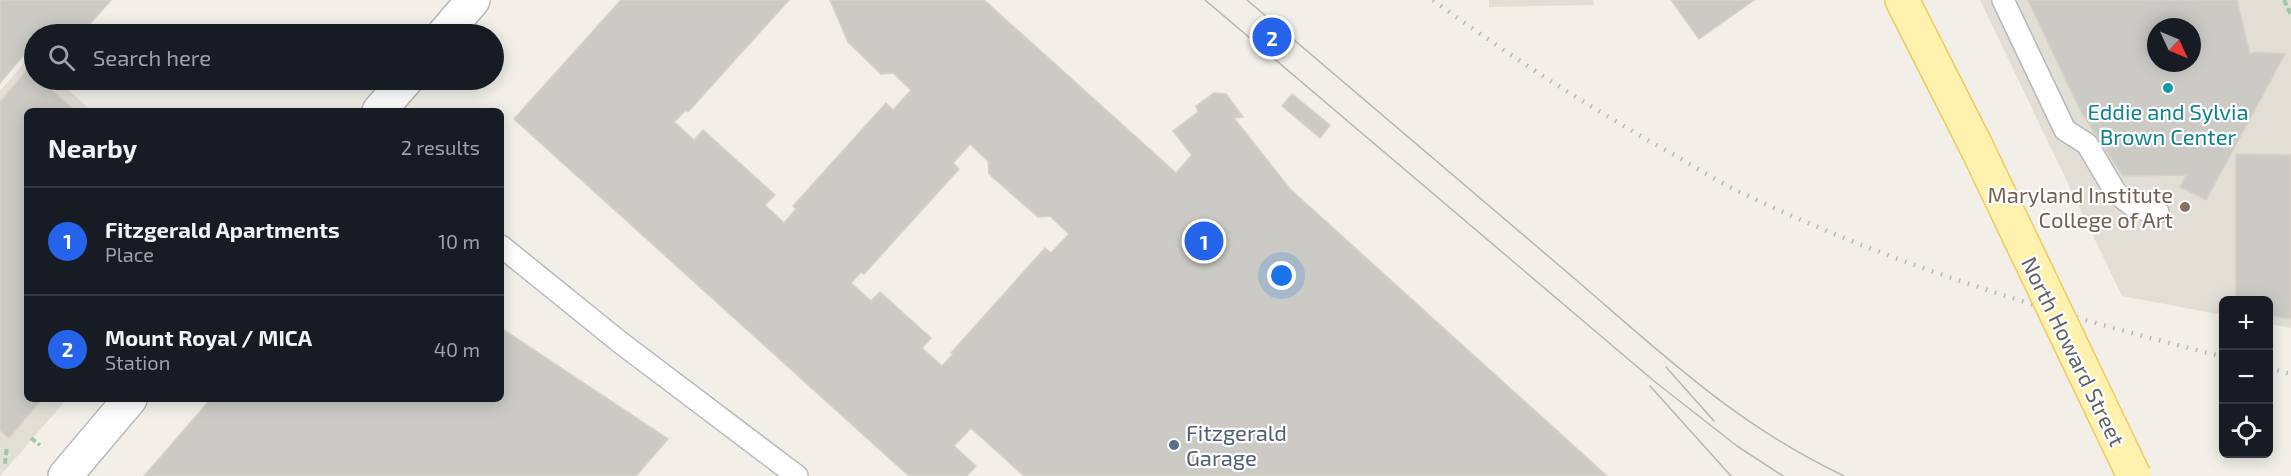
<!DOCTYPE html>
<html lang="en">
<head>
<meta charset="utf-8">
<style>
	body { margin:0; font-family:"Exo 2",sans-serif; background:#242831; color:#f1f3f6 }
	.controls { position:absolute; right:18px; bottom:18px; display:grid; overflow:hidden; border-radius:9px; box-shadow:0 3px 15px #0003 }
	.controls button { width:54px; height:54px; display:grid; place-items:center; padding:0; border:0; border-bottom:2px solid #363941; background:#171b24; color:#f1f3f6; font:30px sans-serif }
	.compass { position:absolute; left:2147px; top:18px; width:54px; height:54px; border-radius:50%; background:#171b24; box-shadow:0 3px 15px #0003; rotate:134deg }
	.you { position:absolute; left:1282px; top:276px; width:21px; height:21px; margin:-15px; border:4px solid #fff; border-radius:50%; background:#1a73e8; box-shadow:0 0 0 9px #1a73e833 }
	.badge { display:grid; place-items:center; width:39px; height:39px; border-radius:50%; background:#2563eb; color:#fff; font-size:20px; font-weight:700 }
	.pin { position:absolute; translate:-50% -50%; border:3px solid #fff; box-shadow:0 2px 6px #0006 }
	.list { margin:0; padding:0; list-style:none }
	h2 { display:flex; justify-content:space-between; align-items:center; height:78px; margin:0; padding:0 24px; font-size:26px }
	h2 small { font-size:20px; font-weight:400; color:#9ea1a6 }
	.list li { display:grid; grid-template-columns:39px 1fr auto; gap:18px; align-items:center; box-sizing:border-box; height:108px; padding:0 24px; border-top:2px solid #363941 }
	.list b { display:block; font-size:22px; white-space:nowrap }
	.list p { margin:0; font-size:20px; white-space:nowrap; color:#9ea1a6 }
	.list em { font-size:20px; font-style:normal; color:#9ea1a6 }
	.icon { flex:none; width:33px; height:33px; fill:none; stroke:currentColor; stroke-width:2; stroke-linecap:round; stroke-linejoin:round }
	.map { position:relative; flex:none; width:2291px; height:476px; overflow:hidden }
	.search { position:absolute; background:#171b24; box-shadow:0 3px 15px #0003; left:24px; top:24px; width:480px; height:66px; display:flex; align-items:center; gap:15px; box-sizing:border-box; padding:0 21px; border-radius:33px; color:#9ea1a6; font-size:22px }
	.panel { position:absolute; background:#171b24; box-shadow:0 3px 15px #0003; left:24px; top:108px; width:480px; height:294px; border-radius:9px }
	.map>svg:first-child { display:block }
	.education { fill:#e1ded6; fill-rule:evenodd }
	.building { fill:#cccac5; stroke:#d6d1c6; stroke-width:1.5; fill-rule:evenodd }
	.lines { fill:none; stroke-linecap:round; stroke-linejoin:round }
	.service-casing { stroke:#b5b8bc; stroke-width:24 }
	.minor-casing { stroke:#b5b8bc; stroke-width:36 }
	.primary-casing { stroke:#f2c960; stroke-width:36 }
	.path { stroke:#9cc7a9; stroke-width:4; stroke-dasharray:6 3; stroke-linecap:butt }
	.service { stroke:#fff; stroke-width:21 }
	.minor { stroke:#fff; stroke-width:33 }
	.primary { stroke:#fff2af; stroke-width:33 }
	.tram { stroke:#b6b7b8; stroke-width:1.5 }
	.rail { stroke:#b6b7b8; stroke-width:4.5; stroke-dasharray:1.5 8; stroke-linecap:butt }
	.primary-bridge-casing { stroke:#f2c960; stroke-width:36; stroke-linecap:butt }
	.primary-bridge { stroke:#fff2af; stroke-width:33 }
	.culture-dot { fill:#0f9aa8; stroke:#fff; stroke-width:2 }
	.education-dot { fill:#8d6e63; stroke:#fff; stroke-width:2 }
	.service-dot { fill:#5c6f8a; stroke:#fff; stroke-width:2 }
	.labels { text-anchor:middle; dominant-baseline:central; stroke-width:4.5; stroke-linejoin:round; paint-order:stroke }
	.culture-label { font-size:22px; fill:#0d838f; stroke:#fff }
	.education-label { font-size:22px; fill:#785e54; stroke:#fff; text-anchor:end }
	.street-label { font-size:22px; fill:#5f6368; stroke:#fff }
	.service-label { font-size:22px; fill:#4e5e75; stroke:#fff; text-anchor:start }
</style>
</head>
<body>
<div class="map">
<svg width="2291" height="476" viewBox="0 0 2291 476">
	<rect width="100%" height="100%" fill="#f1efe8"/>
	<path class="education" d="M1489,0H1593L1594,5L1489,7Z
		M1980,0H2291V328L2269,324L2268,300H2224L2223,315L2122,296ZM2156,27H2192V63H2156Z
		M30,56L34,59V80H57L92,111H27V399H67L0,476V91Z"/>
	<path class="building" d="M0,0H111L81,34H34V48L32,45L0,83Z
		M621,0H789L688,112L686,110L674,122L694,140L703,130L775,195L765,205L784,223L796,209L793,206L886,103L893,110L911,90L893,73L881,74L848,42L830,0H984L1176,173L1192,155L1173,131L1198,112L1196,106L1214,93L1226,94L1243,117L1234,118L1290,189L1607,476H1024L971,428L954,446L976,466L967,476H909L514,119ZM970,144L988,161L989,174L1038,217L1050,216L1069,234L1051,253L1045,248L951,353L953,354L942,366L922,348L931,338L880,292L871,301L851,283L861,272L864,274L959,169L953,163Z
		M1671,0H1754L1699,39Z
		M2028,0H2237L2250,55L2254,52L2285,54L2206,200L2180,187L2186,175L2123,176L2081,112ZM2156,27H2192V63H2156Z
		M28,69L34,75V80H39L76,111H27V399H42L9,438L0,430V102Z
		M1292,94L1330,125L1320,138L1282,106Z
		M2236,154L2291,155V319L2268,315V300H2236Z
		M501,328L668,439L636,476H144L211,399H501Z"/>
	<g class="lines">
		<defs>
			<path id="service" d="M2003,0L2065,130L2087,144L2116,193L2136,208L2158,212
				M501,246L621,343L797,476"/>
			<path id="minor" d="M444,34L473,0
				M379,111L406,80
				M65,476L130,399"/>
			<path id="primary" d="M1902,0L1976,146"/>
		</defs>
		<use href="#service" class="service-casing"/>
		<use href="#minor" class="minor-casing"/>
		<use href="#primary" class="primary-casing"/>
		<path class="path" d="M2284,0L2291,15
			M31,438L40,445
			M5,464L7,446"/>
		<use href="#service" class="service"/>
		<use href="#minor" class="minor"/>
		<use href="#primary" class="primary"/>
		<path class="tram" d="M1205,0L1654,381L1737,446L1783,476
			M1247,0C1354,91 1461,182 1568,273C1658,350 1734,424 1844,476
			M1666,367L1714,421
			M1650,386L1731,476"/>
		<path class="rail" d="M1433,0C1509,56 1587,106 1669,152C1694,166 1718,182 1744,194C1897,267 2060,316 2224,357
			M2268,368L2291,374"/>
		<defs>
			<path id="primary-bridge" d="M1976,146L2134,476"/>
		</defs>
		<use href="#primary-bridge" class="primary-bridge-casing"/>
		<use href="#primary-bridge" class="primary-bridge"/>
	</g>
	<circle class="culture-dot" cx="2168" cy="88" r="6"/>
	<circle class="education-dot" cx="2185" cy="207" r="6"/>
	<circle class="service-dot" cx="1174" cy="445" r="6"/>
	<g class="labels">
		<g class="culture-label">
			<text x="2168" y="111">Eddie and Sylvia<tspan x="2168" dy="25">Brown Center</tspan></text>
		</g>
		<g class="education-label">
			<text x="2173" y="194">Maryland Institute<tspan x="2173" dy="25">College of Art</tspan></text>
		</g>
		<g class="street-label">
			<text transform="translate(2074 351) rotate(64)">North Howard Street</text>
		</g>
		<g class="service-label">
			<text x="1186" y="432">Fitzgerald<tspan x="1186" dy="25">Garage</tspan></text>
		</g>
	</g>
</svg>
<div class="controls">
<button>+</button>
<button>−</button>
<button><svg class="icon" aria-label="locate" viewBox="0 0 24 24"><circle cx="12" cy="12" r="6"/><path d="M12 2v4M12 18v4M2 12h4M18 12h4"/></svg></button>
</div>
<svg class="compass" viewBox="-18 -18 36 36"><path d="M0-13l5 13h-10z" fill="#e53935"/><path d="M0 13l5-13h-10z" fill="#9ea1a6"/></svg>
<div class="you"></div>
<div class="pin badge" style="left:1204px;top:241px">1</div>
<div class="pin badge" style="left:1272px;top:37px">2</div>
<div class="search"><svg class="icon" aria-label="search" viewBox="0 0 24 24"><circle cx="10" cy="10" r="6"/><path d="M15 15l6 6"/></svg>Search here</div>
<section class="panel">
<h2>Nearby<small>2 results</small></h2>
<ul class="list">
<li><span class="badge">1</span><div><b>Fitzgerald Apartments</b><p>Place</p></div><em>10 m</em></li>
<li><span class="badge">2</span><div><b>Mount Royal / MICA</b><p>Station</p></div><em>40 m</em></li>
</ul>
</section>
</div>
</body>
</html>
